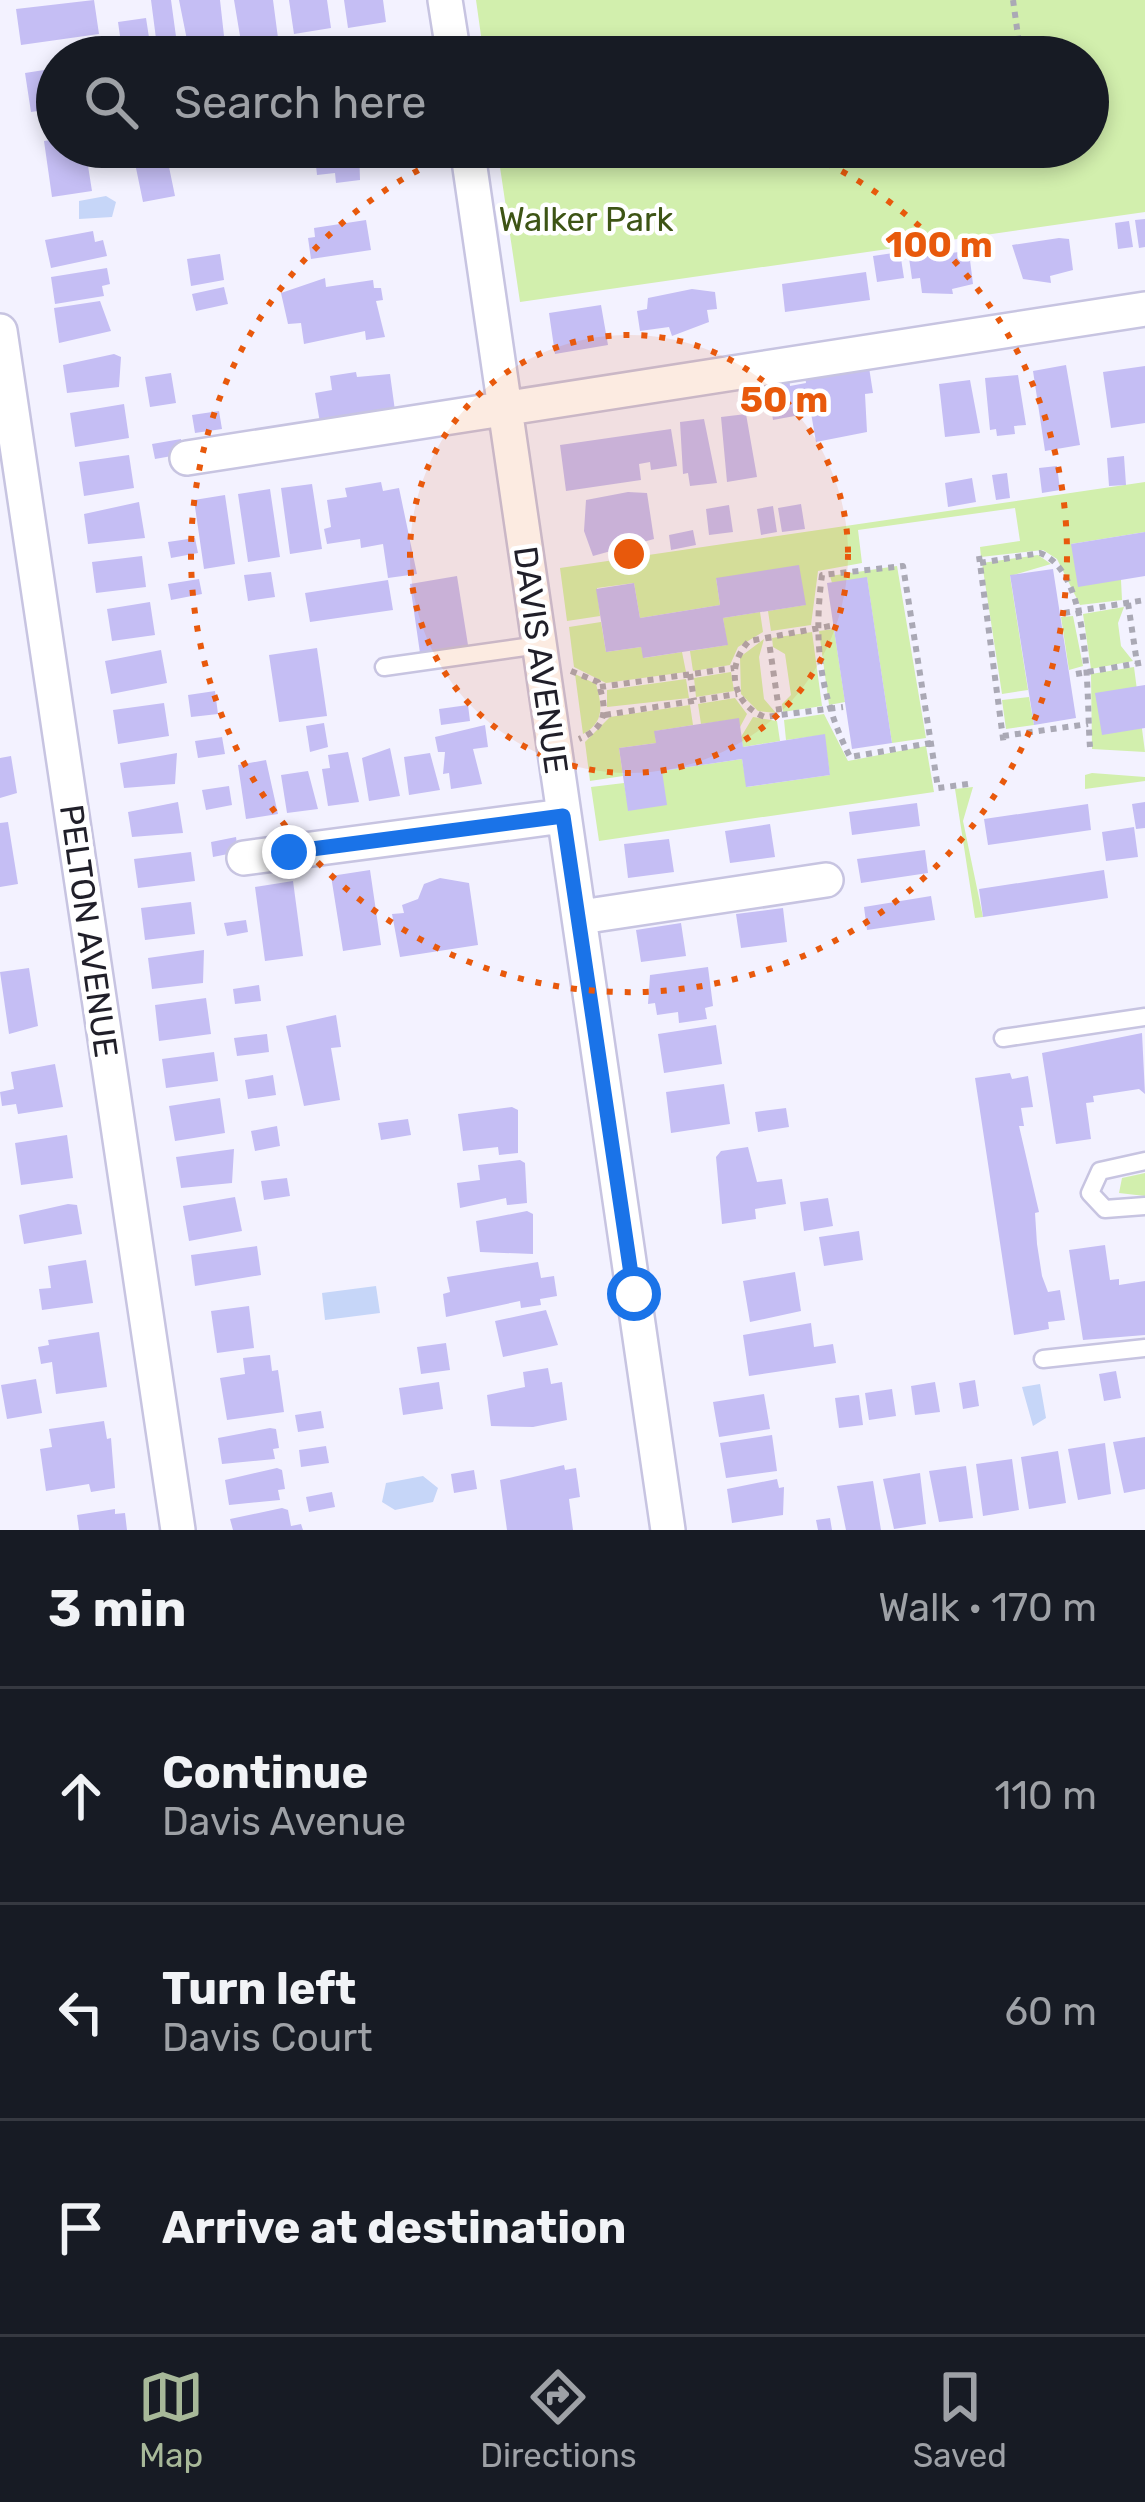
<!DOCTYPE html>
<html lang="en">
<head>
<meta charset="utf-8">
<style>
	body { margin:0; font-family:Rubik,sans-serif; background:#20242c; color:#f1f3f6 }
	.stop { position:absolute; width:36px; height:36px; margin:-27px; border:9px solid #1a73e8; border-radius:50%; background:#fff }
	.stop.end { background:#1a73e8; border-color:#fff; box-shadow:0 3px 12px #0008 }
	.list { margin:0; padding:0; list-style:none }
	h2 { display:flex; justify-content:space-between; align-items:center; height:156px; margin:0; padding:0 48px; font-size:51px }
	h2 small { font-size:39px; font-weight:400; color:#9ea1a6 }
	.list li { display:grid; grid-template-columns:78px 1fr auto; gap:36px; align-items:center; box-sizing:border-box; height:216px; padding:0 48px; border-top:3px solid #363941 }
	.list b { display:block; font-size:45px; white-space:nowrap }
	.list p { margin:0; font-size:39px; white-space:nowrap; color:#9ea1a6 }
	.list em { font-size:39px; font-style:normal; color:#9ea1a6 }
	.icon { flex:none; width:66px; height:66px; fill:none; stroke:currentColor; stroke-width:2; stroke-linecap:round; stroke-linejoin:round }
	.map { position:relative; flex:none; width:1145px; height:1530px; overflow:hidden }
	.search { position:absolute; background:#171b24; box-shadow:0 6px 18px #0003; left:36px; right:36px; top:36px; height:132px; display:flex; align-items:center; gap:30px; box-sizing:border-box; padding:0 42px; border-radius:66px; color:#9ea1a6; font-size:45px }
	.sheet { height:804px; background:#171b24 }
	nav { display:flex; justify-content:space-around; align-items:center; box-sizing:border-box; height:168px; border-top:3px solid #363941; background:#171b24; font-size:33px; color:#9ea1a6 }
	nav a { display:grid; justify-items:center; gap:6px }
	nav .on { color:#a7b899 }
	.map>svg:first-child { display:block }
	.green { fill:#d2efad }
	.water { fill:#c6d6f8 }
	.building { fill:#c5bef4 }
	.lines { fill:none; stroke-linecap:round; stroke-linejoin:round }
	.service-casing { stroke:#c7c4e1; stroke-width:21 }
	.minor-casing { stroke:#c7c4e1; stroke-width:38 }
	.path { stroke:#aaa9b5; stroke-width:6; stroke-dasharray:6 6; stroke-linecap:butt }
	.service { stroke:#fff; stroke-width:16 }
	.minor { stroke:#fff; stroke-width:33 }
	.route { stroke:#1a73e8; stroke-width:15 }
	.ring { fill:none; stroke:#e8590c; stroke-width:6; stroke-dasharray:6 12 }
	.labels { text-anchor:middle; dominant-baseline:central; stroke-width:9; stroke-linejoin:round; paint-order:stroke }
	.park-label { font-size:33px; fill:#3d5415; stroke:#fff }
	.street-label { font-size:33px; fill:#201f29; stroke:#fff }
	.centre { fill:#e8590c; stroke:#fff; stroke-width:6 }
	.ring-label { font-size:36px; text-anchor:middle; font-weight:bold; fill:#e8590c; stroke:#fff; stroke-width:9; stroke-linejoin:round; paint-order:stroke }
</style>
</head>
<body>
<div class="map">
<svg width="1145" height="1530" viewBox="0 0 1145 1530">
	<rect width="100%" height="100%" fill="#f3f2ff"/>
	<path class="green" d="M476,0H1145V212L520,302L497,147H1088V57H484Z
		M1145,482V532L1071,544L1121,580L1122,600L1080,605L1057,559L1043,550L981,557L980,547L1020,541L1015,508L858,530L862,563L818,571L811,625L771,631L768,611L805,605L716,578L720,605L640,618L634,583L597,588L600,616L567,621L560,568Z
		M1038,555L1051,564L1010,576L1028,690L1002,694L982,563Z
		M897,566L926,738L892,743L867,578L832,583L830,576Z
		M1124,607L1118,623L1121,646L1133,661L1091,669L1083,614Z
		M760,612L763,632L738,647L730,665L693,671L690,651L727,645L723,618Z
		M1073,616L1083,666L1069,670L1061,617Z
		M601,622L606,652L641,647L644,658L682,652L686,672L606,683L574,667L569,627Z
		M834,629L845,702L829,705L819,631Z
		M812,632L822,706L783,712L782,704L791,695L785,654L773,647L772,638Z
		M764,639L759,657L764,699L776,713L758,711L741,694L740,657Z
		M1134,667L1145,752L1092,749L1091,674Z
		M731,672L734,691L696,697L694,678Z
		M575,674L596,684C602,705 605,722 583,734Z
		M686,679L689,698L607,707V690Z
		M1029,697L1034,725L1006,729L1002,700Z
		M735,698L747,714L740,727L738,719L701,724L698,704Z
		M690,705L693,725L655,731L656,743L619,748L623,776L590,781L585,742L610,717Z
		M824,714L848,761L926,746L934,792L599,841L591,787L624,783L629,811L662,771L742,759L747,787L830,775L824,735L786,740L784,720Z
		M753,717L777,721L780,741L743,747L741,737Z
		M1092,773L1145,777V781L1085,789V775Z
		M973,787L963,821L983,917L975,918L955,789Z
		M1145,1173V1196L1119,1193L1122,1178Z"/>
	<path class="water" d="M106,196L116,202L112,217L79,219V201Z
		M376,1286L380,1313L325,1320L322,1293Z
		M1040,1384L1046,1418L1033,1426L1022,1387Z
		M423,1476L438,1488L433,1502L395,1510L382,1502L386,1483Z"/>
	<path class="building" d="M94,0L99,34L21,45L16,9Z
		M151,0H171L178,51L158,54Z
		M179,0H220L225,45L189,50Z
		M234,0H273L278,38L241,42Z
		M289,0H327L331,28L294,34Z
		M344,0H383L386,22L348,28Z
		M146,18L152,57H123L118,22Z
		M57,68V108L31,112L25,73Z
		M57,139V147H85L92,191L52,197L44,141Z
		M314,147H359L360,180L336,183L335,173L317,175Z
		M168,162L175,196L143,202L136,168Z
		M1145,219V247L1139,248L1135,220Z
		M366,220L371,250L311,259L308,238L315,237L314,228Z
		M1129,221L1133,247L1118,249L1115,223Z
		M93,231L95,242L103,240L107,256L51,268L45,240Z
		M1059,238L1069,239L1073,270L1050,276L1051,283L1023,279L1012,245Z
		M900,252L904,278L877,282L873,256Z
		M959,252H969L973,284L952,289L953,294L922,293L920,278L912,279L909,258Z
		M220,254L224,280L191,286L187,259Z
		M107,268L110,284L102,286L104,296L55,304L51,277Z
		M866,272L870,300L785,312L782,284Z
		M325,278L326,287L373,280L374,288H381L383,300L376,301L385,337L366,340L365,331L304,344L301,323L288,324L281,293Z
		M224,287L228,304L196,311L192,294Z
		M692,289L715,292L717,309L707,310L709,322L672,336L669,327L640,331L637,311L647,309L648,298Z
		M100,301L111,331L59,343L54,308Z
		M601,305L608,345L555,354L549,313Z
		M114,354L121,357L119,387L67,393L63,365Z
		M868,361L873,393L865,394L867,432L816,442L811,413L773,420L768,390L777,388L776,381L789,378L790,386L806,383L804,369Z
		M1066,365L1080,445L1045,451L1033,371Z
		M1145,366V423L1111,428L1103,372Z
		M356,372L357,377L390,374L396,418L320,423L315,393L332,390L330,376Z
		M171,373L176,403L150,407L145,377Z
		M1018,375L1026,425L1014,426L1015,434L997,436L996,429L990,430L985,378Z
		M970,380L980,433L945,437L939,384Z
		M124,404L129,438L75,447L70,413Z
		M219,411L222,429L195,433L192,415Z
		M746,414L757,477L727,482L721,417Z
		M704,419L717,483L690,486L688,473L683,474L680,422Z
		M671,429L677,466L651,470L650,462L639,464L641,480L566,491L560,445Z
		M181,439L183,454L155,459L152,444Z
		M129,455L134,488L84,496L79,462Z
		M1124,456L1126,485L1109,486L1107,458Z
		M1057,466L1060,490L1042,493L1039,468Z
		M1007,473L1010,498L996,500L992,475Z
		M972,478L976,502L948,507L945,483Z
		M381,482L383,491L399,488L417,574L388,578L383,544L361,548L360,539L327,544L324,529L331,527L327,500L347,497L345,488Z
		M312,484L322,549L290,554L281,488Z
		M270,489L280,557L248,562L238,494Z
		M628,492L647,493L654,539L593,556L584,531L586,500Z
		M225,495L235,564L204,569L194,500Z
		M139,502L145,538L88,544L84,514Z
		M801,504L805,529L782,532L778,508Z
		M729,505L733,532L709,535L706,509Z
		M773,506L777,532L761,535L757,509Z
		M693,530L696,545L671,550L669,535Z
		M1145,532V576L1078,587L1071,544Z
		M195,538L198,553L171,558L168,542Z
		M142,556L146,587L96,593L92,562Z
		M799,565L806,605L723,618L728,645L643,658L641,647L606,652L596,589L634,583L640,618L720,605L716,578Z
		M1053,569L1076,718L1034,725L1010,575Z
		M271,572L275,597L248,601L244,575Z
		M457,576L468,645L420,653L410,584Z
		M867,577L892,743L852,749L827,583Z
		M199,579L202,594L171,600L168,584Z
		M388,580L393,610L310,622L305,593Z
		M150,602L155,635L112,641L107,609Z
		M317,648L327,716L279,722L269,655Z
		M161,650L167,683L111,694L105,661Z
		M1145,685V728L1102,735L1095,693Z
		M215,691L218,714L191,717L188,695Z
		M164,703L169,736L118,744L113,710Z
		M468,705L470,721L441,725L439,709Z
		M739,718L743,747L825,734L830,775L746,787L742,759L662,771L667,805L628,811L619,748L656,743L654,731Z
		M324,723L328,747L310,752L306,726Z
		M485,725L488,747L473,749L482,784L451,789L449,773L443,774L445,752H438L435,737Z
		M222,737L225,754L198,758L195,741Z
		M390,748L400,796L369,801L362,758Z
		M348,752L359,802L328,806L322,769L330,768L328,755Z
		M177,753L175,784L124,788L120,763Z
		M430,753L440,790L409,795L404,757Z
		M11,756L17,793L0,798V758Z
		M266,760L278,814L246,819L238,765Z
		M308,771L318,809L287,813L281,775Z
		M229,786L232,805L206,810L202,790Z
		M178,802L183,833L132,837L128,812Z
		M1145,802V828L1136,829L1132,804Z
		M917,803L920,826L852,835L849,812Z
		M1088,804L1091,830L988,845L984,819Z
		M8,822L18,884L0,887V823Z
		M770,824L775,857L730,863L725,831Z
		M1134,827L1138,857L1106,861L1102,832Z
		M236,837L238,852L213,857L211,842Z
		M669,839L674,872L628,878L624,844Z
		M925,850L928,873L861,883L857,859Z
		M191,852L195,881L138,888L134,859Z
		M370,870L381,945L343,951L331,876Z
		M1104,870L1108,898L983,917L979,889Z
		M440,878L469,883L478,945L400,957L392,914L404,913L402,905L418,899L424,884Z
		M293,881L303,956L265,961L255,887Z
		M931,896L935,920L867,930L864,907Z
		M191,902L195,934L145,940L141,908Z
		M783,908L787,942L741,948L736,914Z
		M246,920L248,932L227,936L224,923Z
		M681,923L686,956L641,962L636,930Z
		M204,950L203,983L152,989L148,958Z
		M708,967L713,1006L705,1008L707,1019L679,1023L678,1012L657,1015L655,1003L648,1004L650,975Z
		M29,968L38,1026L9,1034L0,972Z
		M259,985L261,1001L235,1004L233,989Z
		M206,998L211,1034L159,1041L155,1005Z
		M336,1015L341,1047L331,1048L340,1100L304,1106L286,1026Z
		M716,1025L722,1064L664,1073L658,1034Z
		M1142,1033L1145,1094L1139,1089L1093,1096L1094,1102L1086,1103L1091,1139L1056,1144L1042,1053Z
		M267,1034L269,1052L237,1056L234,1038Z
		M214,1052L218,1081L166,1088L162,1059Z
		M55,1064L63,1107L18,1114L16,1104L2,1106L0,1092L14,1089L11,1072Z
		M1010,1073L1012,1079L1028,1076L1033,1107L1021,1108L1024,1126H1019L1039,1212L1035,1213L1037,1244L1042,1276L1048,1292L1060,1290L1065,1320L1048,1322L1049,1329L1014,1335L975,1078Z
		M273,1075L276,1095L248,1099L245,1080Z
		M724,1084L730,1124L671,1133L666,1092Z
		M220,1098L225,1133L175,1141L169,1106Z
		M512,1107L518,1110V1153L499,1155L498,1147L463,1151L458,1114Z
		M786,1108L789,1127L758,1132L755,1112Z
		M408,1119L411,1135L381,1140L378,1123Z
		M277,1126L280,1146L255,1151L251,1131Z
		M67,1135L73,1178L21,1185L15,1143Z
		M748,1147L757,1182L782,1179L786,1204L755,1209L756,1219L722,1224L716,1157L721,1151Z
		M234,1149L232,1183L181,1188L176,1157Z
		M520,1160L525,1163L527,1203L507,1205L506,1198L460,1208L457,1183L480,1180L478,1165Z
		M287,1178L290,1196L264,1200L261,1181Z
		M235,1197L242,1231L189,1241L183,1206Z
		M828,1198L833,1226L804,1231L800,1202Z
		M68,1204L77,1205L82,1234L24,1244L19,1215Z
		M527,1211L533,1214V1254L480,1252L476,1221Z
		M859,1231L863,1260L824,1266L819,1237Z
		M1105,1245L1110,1280L1119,1279V1285L1145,1281V1335L1083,1340L1069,1250Z
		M257,1246L261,1275L195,1286L191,1255Z
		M86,1260L93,1303L42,1310L39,1289L51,1288L48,1266Z
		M538,1262L541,1278L554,1276L557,1296L540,1299L541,1305L521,1308L520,1301L446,1317L443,1294L450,1292L447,1277Z
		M795,1272L801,1311L750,1322L743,1281Z
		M249,1306L254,1348L217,1353L211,1311Z
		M546,1310L558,1345L503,1357L495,1321Z
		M811,1323L814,1347L833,1344L836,1363L749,1376L743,1335Z
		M99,1332L107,1387L56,1394L52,1362L41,1364L38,1347L49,1345L48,1340Z
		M446,1343L450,1370L421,1374L417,1347Z
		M270,1355L272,1371L278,1370L284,1412L227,1420L220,1378L245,1374L243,1358Z
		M548,1368L551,1384L562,1382L567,1420L533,1427L491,1426L487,1395L525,1387L523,1372Z
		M1116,1371L1121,1398L1104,1401L1099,1374Z
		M36,1379L42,1413L7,1419L1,1385Z
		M975,1380L979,1406L963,1409L959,1383Z
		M439,1382L443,1409L403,1415L399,1388Z
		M935,1382L940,1412L915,1415L911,1386Z
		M892,1389L896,1416L869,1420L865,1393Z
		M764,1394L770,1429L719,1437L713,1402Z
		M859,1395L863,1425L839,1428L835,1398Z
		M321,1411L324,1428L298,1432L295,1415Z
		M104,1421L107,1439L111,1438L115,1488L91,1492L89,1484L46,1491L40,1449L52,1447L49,1429Z
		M270,1428L276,1429L279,1448L273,1449L275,1459L222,1464L218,1438Z
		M772,1435L777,1471L726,1478L720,1443Z
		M1145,1437V1489L1124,1493L1113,1442Z
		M1105,1443L1111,1494L1078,1500L1068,1449Z
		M326,1446L329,1463L301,1467L299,1450Z
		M1058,1451L1066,1503L1029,1509L1021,1457Z
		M1012,1459L1019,1510L983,1516L976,1464Z
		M564,1465L565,1470L576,1468L580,1497L569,1499L573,1530H507L500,1480Z
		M966,1466L973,1518L939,1522L929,1471Z
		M277,1468L282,1470L285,1489L278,1490L280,1500L229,1505L225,1480Z
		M474,1470L477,1489L454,1493L451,1474Z
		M920,1473L926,1524L894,1529L883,1479Z
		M777,1479L779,1488L784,1487L783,1515L732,1523L727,1489Z
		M873,1481L881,1530H846L837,1486Z
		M332,1492L335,1507L309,1512L306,1497Z
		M282,1508L288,1510L291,1526L301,1524L303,1530H233L230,1519Z
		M115,1509V1514L125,1513L127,1530H79L77,1515Z
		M830,1518L832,1530H818L816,1520Z"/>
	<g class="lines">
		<defs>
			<path id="service" d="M384,667L539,645
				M1003,1038L1145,1017
				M1145,1161L1100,1171L1090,1193L1105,1209L1145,1206
				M1043,1359L1145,1348"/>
			<path id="minor" d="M445,0L454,57
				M467,147L668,1530
				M0,331L178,1530
				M187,458L1145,309
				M244,858L563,816
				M581,917L826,880"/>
		</defs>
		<use href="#service" class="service-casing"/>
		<use href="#minor" class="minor-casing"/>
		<path class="path" d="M1013,0L1021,57
			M979,556L1004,746
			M980,563L1040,553C1093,573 1086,700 1090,747
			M1128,603L1137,663
			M1064,613L1145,600
			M830,626L749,641C725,666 732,705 765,717L843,707
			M768,635L780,717
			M571,671L598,682C607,709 608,727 579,739
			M690,674L694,700
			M1076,674L1145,662
			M600,687L734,668
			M605,715L737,694
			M1003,736L1088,724
			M931,743L850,757C820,697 813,642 822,575L903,566L938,788L968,784"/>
		<use href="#service" class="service"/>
		<use href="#minor" class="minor"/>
	</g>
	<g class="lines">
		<path class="route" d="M289,852L563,816L634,1294"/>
	</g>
	<circle cx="629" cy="554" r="219" fill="#e8590c" fill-opacity=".12"/>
	<g class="ring">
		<circle cx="629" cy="554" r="219"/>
		<path d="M793 148A438 438 0 1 1 465 148"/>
	</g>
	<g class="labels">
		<g class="park-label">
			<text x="586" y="219">Walker Park</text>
		</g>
		<g class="street-label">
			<text transform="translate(541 660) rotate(82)">DAVIS AVENUE</text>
			<text transform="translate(89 931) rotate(82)">PELTON AVENUE</text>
		</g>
	</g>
	<circle cx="629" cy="554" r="18" class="centre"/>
	<g class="ring-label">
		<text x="939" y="257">100 m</text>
		<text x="784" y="412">50 m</text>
	</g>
</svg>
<div class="stop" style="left:634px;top:1294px"></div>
<div class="stop end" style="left:289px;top:852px"></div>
<div class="search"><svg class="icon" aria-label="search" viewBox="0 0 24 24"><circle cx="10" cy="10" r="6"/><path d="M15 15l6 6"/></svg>Search here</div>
</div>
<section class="sheet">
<h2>3 min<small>Walk · 170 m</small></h2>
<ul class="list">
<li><svg class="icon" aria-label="ahead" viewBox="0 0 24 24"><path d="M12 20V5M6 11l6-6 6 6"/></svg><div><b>Continue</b><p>Davis Avenue</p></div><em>110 m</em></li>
<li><svg class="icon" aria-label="left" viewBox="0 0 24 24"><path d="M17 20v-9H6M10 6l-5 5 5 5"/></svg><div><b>Turn left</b><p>Davis Court</p></div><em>60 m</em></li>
<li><svg class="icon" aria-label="arrive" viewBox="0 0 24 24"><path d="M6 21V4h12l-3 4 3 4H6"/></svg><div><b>Arrive at destination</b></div></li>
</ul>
</section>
<nav>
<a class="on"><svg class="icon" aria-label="map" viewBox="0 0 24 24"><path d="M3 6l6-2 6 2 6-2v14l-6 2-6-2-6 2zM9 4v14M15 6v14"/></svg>Map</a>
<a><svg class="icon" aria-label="directions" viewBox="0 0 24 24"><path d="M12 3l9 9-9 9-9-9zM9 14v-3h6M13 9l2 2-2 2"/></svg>Directions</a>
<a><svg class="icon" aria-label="saved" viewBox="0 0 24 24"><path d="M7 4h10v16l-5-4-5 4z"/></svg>Saved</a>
</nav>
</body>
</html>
